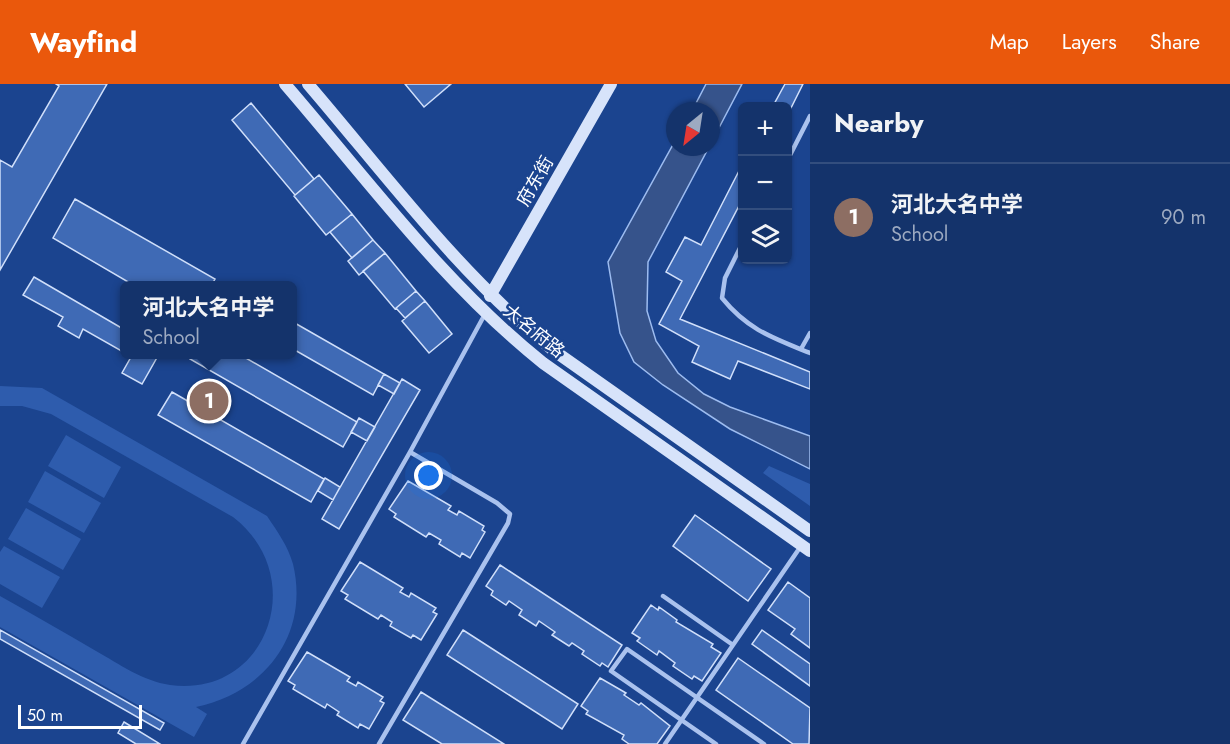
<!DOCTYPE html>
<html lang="en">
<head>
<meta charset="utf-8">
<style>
	body { margin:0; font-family:Jost,"Noto Sans SC",sans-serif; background:#213f73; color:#f1f3f6 }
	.controls { position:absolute; right:18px; top:18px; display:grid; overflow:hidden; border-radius:9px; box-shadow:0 2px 4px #0004 }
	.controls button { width:54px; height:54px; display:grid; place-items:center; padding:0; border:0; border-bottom:2px solid #334e7e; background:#14336b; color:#f1f3f6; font:30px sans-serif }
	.compass { position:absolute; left:666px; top:18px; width:54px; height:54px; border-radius:50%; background:#14336b; box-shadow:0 2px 4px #0004; rotate:210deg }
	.scale { position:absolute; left:18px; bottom:15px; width:124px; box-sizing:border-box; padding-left:6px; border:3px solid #fff; border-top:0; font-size:16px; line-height:21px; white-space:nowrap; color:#fff; -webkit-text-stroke:4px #1b448f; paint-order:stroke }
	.you { position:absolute; left:429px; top:392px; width:21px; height:21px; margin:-15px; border:4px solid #fff; border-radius:50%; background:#1a73e8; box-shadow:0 0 0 9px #1a73e833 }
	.badge { display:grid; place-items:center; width:39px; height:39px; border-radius:50%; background:#ea580c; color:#fff; font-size:20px; font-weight:700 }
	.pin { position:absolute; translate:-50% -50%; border:3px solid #fff; box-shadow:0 2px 6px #0006 }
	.popup { position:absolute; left:120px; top:197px; width:177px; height:78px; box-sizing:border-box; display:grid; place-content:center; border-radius:9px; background:#14336b; filter:drop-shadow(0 2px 4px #0005); font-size:20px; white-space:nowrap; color:#9daac1 }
	.popup b { font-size:22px; color:#f1f3f6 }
	.popup::after { content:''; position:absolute; left:50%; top:100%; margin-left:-12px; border:12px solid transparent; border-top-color:#14336b }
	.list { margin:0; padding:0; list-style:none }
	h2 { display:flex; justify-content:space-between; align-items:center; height:78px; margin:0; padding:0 24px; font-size:26px }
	h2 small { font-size:20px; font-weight:400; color:#9daac1 }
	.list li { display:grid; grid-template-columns:39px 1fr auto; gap:18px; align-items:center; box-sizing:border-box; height:108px; padding:0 24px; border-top:2px solid #334e7e }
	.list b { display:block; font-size:22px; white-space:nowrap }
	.list p { margin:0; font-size:20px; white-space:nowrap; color:#9daac1 }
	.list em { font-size:20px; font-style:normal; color:#9daac1 }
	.icon { flex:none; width:33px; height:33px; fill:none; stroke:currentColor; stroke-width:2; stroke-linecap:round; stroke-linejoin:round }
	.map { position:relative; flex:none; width:810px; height:660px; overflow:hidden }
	header { display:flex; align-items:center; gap:36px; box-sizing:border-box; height:84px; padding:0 30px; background:#ea580c; color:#fff }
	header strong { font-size:28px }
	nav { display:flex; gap:33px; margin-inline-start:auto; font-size:21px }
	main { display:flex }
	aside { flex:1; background:#14336b }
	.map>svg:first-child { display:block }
	.green { fill:#2e5cad }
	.water { fill:#36538b; stroke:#9dbcf0; stroke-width:1.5 }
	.building { fill:#3f6ab5; stroke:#d0dffa; stroke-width:1.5 }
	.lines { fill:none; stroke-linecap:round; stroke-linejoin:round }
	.lane { stroke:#aac2ee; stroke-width:4.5 }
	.secondary { stroke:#d7e3fa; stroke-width:12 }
	.labels { text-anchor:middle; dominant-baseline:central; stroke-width:5; stroke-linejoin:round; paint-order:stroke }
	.street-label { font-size:18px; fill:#fff; stroke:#1b448f }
</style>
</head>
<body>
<header>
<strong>Wayfind</strong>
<nav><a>Map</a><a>Layers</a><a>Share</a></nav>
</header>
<main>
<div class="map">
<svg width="810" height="660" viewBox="0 0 810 660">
	<rect width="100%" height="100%" fill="#1b448f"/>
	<path class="green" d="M0,302L42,304L267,432C277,447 288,462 293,480C310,551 264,609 196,623L207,630L194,653L0,543V512C32,530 64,548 96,567C119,580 143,597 170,601C268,614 310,492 233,433L51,330L22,322H0Z
		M66,351L121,383L104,414L48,382Z
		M769,382L810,400V422L763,389Z
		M45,387L101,419L84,449L28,418Z
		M26,424L81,455L63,486L8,455Z
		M4,462L60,493L42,524L0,500V468Z"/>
	<path class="water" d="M706,0H742L711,59V27H692Z
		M675,57V63H709L648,178L647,227L656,257L678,289L704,310L730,323L810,352V385L730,345L663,301L634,278L620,249L608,178Z"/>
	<path class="building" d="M56,0H107L0,186V76L12,83L59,2Z
		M405,0H451L424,23Z
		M785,0H803L788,30V22H773Z
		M251,19L314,95L295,111L232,36Z
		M742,81V116L680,235L810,288V305L738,277L730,295L692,278L699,262L659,240L682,197L666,188L685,153L701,161Z
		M319,91L352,130L326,151L294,112Z
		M75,115L215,195L211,202H135L53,154Z
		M352,130L373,156L352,174L330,148Z
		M373,156L385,169L359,191L348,177Z
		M385,169L416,207L395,225L363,187Z
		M34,193L125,246V269L83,245L79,254L58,242L63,233L23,211Z
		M416,207L425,217L405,234L396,224Z
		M425,217L452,250L429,269L402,237Z
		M293,238L384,290L373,311L293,265Z
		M127,270H159L142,300L122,289L131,273Z
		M193,270H239L357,338L343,363L190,275Z
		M384,290L400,299L394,310L378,301Z
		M402,295L420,306L339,445L322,435Z
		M172,308L324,395L311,418L158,331Z
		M359,334L375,343L367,357L351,348Z
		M325,394L340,403L333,416L318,407Z
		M408,397L451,422L448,426L457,431L459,427L484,442L482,446L485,448L470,474L462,469L460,473L439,460L441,456L429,449L426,453L394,433L396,430L389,425Z
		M695,431L771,485L748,517L673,462Z
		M360,478L403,504L400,508L409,513L411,509L436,524L433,528L437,530L421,556L413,551L411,554L390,542L392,538L381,531L378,535L345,515L348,511L341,507Z
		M500,481L622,561L608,583L602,579L600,582L582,570L584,567L572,559L569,562L552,551L555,548L539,537L536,542L519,531L522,526L509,517L506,521L491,511L493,507L486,502Z
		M788,498L810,514V564L791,550L795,545L768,526Z
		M651,521L658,526L659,523L677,536L676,538L713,560L711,563L721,569L702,597L694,592L692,595L673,582L675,579L659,567L657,571L637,557L640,554L632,549Z
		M0,546L164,639L160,646L0,555Z
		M463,546L578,620L562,645L447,571Z
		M762,546L810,580V602L752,560Z
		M307,568L350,593L347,597L356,602L358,598L383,613L380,617L384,619L369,645L360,640L358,644L337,631L339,628L327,620L325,624L293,605L295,601L288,597Z
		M738,574L810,624L809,660H793L716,606Z
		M600,594L626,609L624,611L639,621L641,619L670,642L657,660H629L622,655L624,651L586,630L588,627L581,622Z
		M421,608L504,660H442L403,636Z
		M124,638L160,660H136L118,649Z"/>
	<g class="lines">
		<path class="lane" d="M788,75L810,32
			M742,160L725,194L722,214C748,246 773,254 810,269
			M801,265L810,249
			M663,512L733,561
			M243,660L410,368L485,230
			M379,660L508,439L510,430L497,419L410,368
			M665,660L801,462
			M716,660L611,587L627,565L764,660"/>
		<path class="secondary" d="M285,0C368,96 444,200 543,279L810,467
			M308,0C386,91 459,190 553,266L810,447
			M490,212L611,0"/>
	</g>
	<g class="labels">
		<g class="street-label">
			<text transform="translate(535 97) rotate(-60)">府东街</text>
			<text transform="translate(534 247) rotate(39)">大名府路</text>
		</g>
	</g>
</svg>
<div class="controls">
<button>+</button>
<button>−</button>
<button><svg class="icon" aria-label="layers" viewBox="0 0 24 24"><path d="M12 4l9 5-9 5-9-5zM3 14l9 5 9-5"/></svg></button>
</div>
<svg class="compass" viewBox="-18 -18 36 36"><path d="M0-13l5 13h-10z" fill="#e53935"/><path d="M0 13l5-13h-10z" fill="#9daac1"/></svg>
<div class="scale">50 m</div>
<div class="you"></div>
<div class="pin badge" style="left:209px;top:317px;background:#8d6e63">1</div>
<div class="popup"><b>河北大名中学</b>School</div>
</div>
<aside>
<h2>Nearby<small></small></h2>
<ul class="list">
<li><span class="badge" style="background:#8d6e63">1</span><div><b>河北大名中学</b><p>School</p></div><em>90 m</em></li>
</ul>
</aside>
</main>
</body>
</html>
